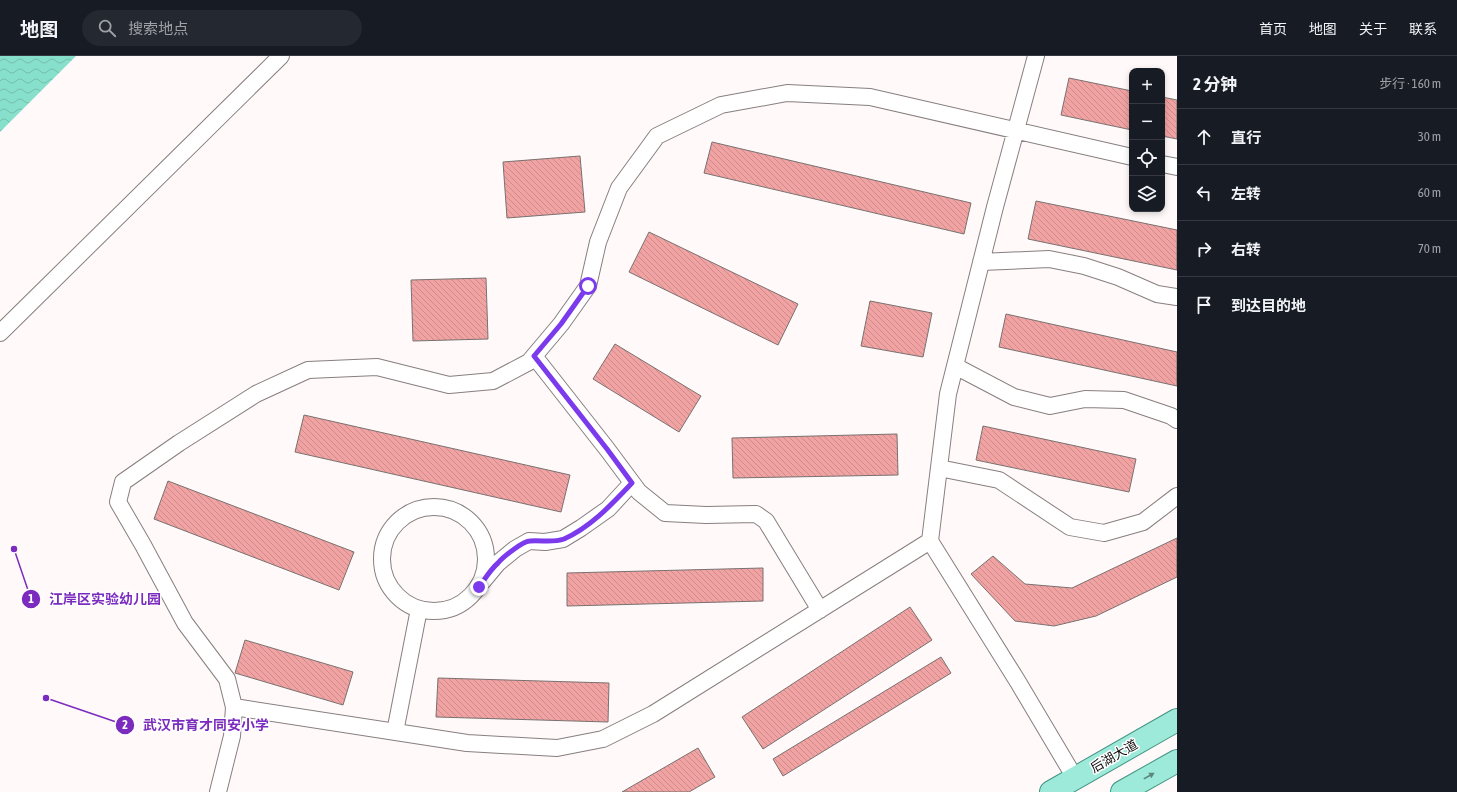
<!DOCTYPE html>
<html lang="zh">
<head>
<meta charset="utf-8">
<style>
	body { margin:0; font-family:"Asap Condensed","Noto Sans SC",sans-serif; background:#242831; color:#f1f3f6 }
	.controls { position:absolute; right:12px; top:12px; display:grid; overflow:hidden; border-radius:8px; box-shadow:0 2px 6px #0003 }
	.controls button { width:36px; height:36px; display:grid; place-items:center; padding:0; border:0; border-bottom:1px solid #363941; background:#171b24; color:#f1f3f6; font:20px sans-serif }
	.stop { position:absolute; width:12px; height:12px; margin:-9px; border:3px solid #7c3aed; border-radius:50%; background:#fff }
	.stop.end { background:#7c3aed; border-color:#fff; box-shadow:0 1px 4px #0008 }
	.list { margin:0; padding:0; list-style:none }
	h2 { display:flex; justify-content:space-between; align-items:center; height:52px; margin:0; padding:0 16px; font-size:17px }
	h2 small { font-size:13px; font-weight:400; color:#9ea1a6 }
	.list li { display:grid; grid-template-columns:26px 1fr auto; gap:12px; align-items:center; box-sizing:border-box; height:56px; padding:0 16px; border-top:1px solid #363941 }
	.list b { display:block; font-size:15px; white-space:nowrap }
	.list em { font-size:13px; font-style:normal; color:#9ea1a6 }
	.icon { flex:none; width:22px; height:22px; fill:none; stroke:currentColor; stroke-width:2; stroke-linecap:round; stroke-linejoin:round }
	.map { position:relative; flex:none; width:1177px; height:736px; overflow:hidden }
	header { display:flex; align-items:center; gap:24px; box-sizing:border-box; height:56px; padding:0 20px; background:#171b24; border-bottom:1px solid #363941 }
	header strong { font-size:19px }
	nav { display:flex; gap:22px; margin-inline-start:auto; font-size:14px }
	.search { width:280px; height:36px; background:#242831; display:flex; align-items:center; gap:10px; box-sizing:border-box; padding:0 14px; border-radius:22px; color:#9ea1a6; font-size:15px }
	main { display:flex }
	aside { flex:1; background:#171b24 }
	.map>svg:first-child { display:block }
	.water { fill:url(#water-waves) }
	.building { fill:url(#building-back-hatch); stroke:#797170 }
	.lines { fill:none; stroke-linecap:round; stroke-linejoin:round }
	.street-casing { stroke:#887f7f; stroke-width:18 }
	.primary-casing { stroke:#419382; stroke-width:24 }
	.street { stroke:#fff; stroke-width:16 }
	.primary { stroke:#9de9da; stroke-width:22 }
	.oneway { fill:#5d867d }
	.route { stroke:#7c3aed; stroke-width:5 }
	.labels { text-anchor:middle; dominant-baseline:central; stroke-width:3; stroke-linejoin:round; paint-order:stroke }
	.street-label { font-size:13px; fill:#0f0c0c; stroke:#fff }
	.leader { fill:none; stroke:#7b2cbf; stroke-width:1.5 }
	.callout-dot { fill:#7b2cbf; stroke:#fff; stroke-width:1.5 }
	.mark-label { font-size:12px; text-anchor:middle; font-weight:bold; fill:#fff }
	.callout-label { font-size:14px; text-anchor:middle; font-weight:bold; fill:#7b2cbf; stroke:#fff; stroke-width:3; stroke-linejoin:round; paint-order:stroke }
</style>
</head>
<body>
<header>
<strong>地图</strong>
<div class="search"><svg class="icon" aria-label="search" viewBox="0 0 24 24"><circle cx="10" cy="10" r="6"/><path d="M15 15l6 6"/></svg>搜索地点</div>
<nav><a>首页</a><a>地图</a><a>关于</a><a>联系</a></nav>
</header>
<main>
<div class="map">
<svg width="1177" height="736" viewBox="0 0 1177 736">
	<defs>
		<pattern id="water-waves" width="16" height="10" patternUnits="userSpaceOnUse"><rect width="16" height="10" fill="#87e0cb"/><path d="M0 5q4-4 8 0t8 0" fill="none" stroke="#73bfad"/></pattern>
		<pattern id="building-back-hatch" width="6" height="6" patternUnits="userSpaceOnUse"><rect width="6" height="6" fill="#f0a3a2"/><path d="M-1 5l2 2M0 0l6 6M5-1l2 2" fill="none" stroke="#cd8b8a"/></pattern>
	</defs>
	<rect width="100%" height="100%" fill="#fff9f9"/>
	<path class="water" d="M0,0H76L0,76Z"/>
	<path class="building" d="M1069,22L1132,35V74L1061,59Z
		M1162,41L1177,44V83L1162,80Z
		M712,86L971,147L964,178L704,117Z
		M580,100L585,156L507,162L503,106Z
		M1036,145L1177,174V214L1028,183Z
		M649,176L798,248L778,289L629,216Z
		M486,222L488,283L413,285L411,224Z
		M870,245L932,257L923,301L861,290Z
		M1006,258L1177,296V330L999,291Z
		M615,288L701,340L679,376L593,323Z
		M304,359L570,419L561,456L295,396Z
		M983,370L1136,403L1129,436L976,404Z
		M897,378L898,419L733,422L732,382Z
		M168,425L354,496L339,534L154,463Z
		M1177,482V521L1096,560L1054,570L1015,565L971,518L993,500L1025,528L1072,532Z
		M763,512V545L567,550V517Z
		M910,551L932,584L763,693L742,661Z
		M245,584L353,616L343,649L235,617Z
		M941,601L951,617L783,720L773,703Z
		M438,622L609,627L608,666L436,661Z
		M698,692L715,721L689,736H622Z"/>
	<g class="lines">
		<defs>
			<path id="street" d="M1036,0L995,151L948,338L930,485L1018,626L1075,722
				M1162,108L1177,111
				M981,206L1049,203L1084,210L1118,221L1157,238L1177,241
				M0,277L281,0
				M534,300L607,393L639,436L665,457L706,459L756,458L766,465L820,554
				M955,310L1014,341L1050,350L1085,343L1124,344L1171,360L1177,364
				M939,412L999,424L1070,471L1104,477L1143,466L1177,440
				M382 503a52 52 0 1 1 104 0a52 52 0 1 1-104 0Z
				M483,525L498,507L515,493L529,485L545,486L563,483L581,472L608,453L632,427
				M234,651L467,687L557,692L603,683L653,658L930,485
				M395,676L419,553
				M218,736L232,680L234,651L227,623L185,567L143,489L118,446L123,426L179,387L256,338L308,314L377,311L449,329L493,325L529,306L561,268L588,230L598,186L619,132L657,80L721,49L787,37L870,41L1132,101"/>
			<path id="primary" d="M1051,736L1177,664
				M1122,736L1177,705"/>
		</defs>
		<use href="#street" class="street-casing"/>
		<use href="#primary" class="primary-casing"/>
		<use href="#street" class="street"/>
		<use href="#primary" class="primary"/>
	</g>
	<defs><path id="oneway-solid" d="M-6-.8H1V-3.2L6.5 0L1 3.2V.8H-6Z"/></defs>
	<use class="oneway" href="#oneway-solid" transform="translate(1149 720) rotate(-29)"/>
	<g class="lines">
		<path class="route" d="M479,531C485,523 490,514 498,507C503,501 523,485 530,485C542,484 553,487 564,483C591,471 612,448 632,427L607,393L534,300L561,268L588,230"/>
	</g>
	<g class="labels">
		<g class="street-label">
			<text transform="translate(1114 700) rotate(-30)">后湖大道</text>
		</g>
	</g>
	<path class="leader" d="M14 493L31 543M46 642L125 669"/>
	<g class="callout-dot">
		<circle cx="14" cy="493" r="4"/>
		<circle cx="46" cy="642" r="4"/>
		<circle cx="31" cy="543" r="10"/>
		<circle cx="125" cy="669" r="10"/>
	</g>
	<g class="mark-label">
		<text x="31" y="547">1</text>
		<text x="125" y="673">2</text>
	</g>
	<g class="callout-label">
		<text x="105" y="548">江岸区实验幼儿园</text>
		<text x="206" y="674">武汉市育才同安小学</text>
	</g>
</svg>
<div class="controls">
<button>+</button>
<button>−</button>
<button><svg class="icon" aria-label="locate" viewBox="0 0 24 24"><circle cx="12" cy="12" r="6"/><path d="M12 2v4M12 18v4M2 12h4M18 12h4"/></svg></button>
<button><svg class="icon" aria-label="layers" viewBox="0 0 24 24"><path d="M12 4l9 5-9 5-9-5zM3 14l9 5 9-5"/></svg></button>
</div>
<div class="stop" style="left:588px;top:230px"></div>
<div class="stop end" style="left:479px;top:531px"></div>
</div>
<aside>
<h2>2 分钟<small>步行 · 160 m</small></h2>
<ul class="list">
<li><svg class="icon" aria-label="ahead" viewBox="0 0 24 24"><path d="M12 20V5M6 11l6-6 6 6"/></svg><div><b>直行</b></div><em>30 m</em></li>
<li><svg class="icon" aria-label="left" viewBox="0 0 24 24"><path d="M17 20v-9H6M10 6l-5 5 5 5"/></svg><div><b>左转</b></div><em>60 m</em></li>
<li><svg class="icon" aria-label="right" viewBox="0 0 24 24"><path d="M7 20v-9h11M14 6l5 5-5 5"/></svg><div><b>右转</b></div><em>70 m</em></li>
<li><svg class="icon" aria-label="arrive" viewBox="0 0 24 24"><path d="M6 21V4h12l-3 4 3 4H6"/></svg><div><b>到达目的地</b></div></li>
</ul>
</aside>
</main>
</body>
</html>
